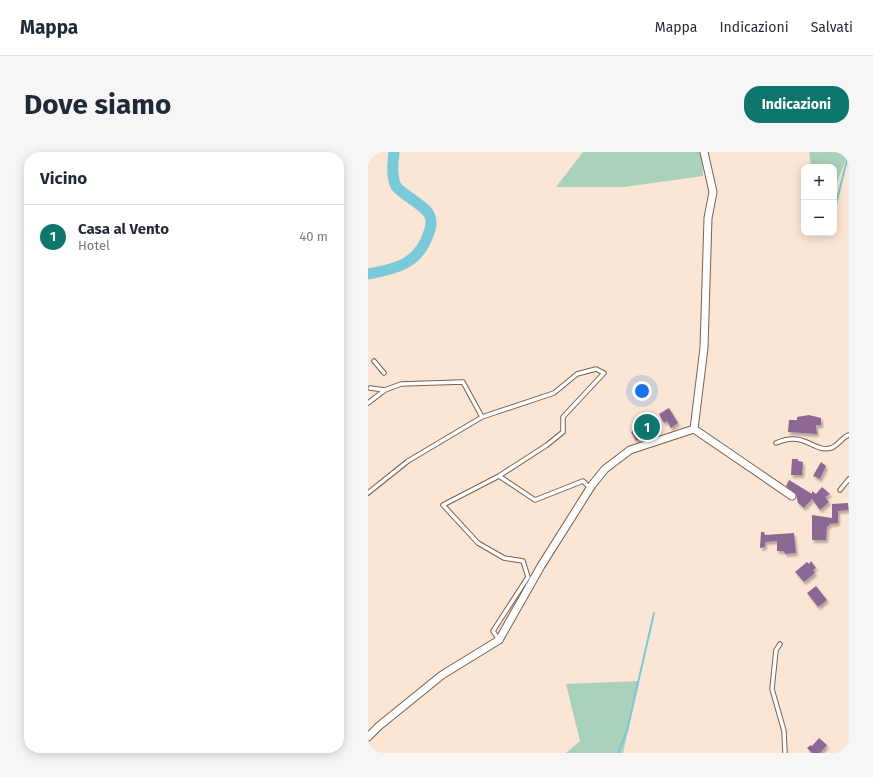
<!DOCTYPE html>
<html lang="it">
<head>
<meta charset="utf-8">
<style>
	body { margin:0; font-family:"Fira Sans",sans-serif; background:#f6f6f7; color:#1f2937 }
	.controls { position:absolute; right:12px; top:12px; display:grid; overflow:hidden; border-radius:8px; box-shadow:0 2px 10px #0003 }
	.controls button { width:36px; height:36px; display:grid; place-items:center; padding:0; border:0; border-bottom:1px solid #e0e1e3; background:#fff; color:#1f2937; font:20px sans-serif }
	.you { position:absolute; left:274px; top:239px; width:14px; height:14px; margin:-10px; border:3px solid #fff; border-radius:50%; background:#1a73e8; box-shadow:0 0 0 6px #1a73e833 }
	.badge { display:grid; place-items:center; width:26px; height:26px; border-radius:50%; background:#0f766e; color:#fff; font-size:13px; font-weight:700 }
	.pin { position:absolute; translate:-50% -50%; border:2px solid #fff; box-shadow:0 1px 4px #0006 }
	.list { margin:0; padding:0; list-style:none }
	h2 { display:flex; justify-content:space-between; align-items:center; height:52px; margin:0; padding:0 16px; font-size:17px }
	h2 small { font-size:13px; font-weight:400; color:#747a83 }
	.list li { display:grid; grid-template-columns:26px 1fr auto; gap:12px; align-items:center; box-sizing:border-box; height:64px; padding:0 16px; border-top:1px solid #e0e1e3 }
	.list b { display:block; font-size:15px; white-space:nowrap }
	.list p { margin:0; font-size:13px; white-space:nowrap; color:#747a83 }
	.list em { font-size:13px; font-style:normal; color:#747a83 }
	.map { position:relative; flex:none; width:481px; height:601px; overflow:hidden; border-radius:16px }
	header { display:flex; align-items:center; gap:24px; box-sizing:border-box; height:56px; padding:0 20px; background:#fff; border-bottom:1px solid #e0e1e3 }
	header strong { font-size:19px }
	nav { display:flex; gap:22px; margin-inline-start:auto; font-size:14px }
	.intro { display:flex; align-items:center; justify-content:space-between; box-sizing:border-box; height:96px; padding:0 24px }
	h1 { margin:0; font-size:28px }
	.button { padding:10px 18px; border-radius:16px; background:#0f766e; color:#fff; font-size:14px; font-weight:700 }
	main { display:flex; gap:24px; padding:0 24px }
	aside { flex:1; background:#fff; border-radius:16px; box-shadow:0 2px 10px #0003 }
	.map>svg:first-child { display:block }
	.green { fill:#aad1bb }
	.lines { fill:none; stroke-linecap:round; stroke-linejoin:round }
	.stream { stroke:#79c9d9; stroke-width:2 }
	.river { stroke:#79c9d9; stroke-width:11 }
	.building { fill:#8d6794; filter:url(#shadow) }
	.service-casing { stroke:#786150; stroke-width:5.5 }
	.minor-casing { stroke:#786150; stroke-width:9 }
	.service { stroke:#fff; stroke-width:3.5 }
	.minor { stroke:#fff; stroke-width:7 }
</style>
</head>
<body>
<header>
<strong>Mappa</strong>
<nav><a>Mappa</a><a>Indicazioni</a><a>Salvati</a></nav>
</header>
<div class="intro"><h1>Dove siamo</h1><a class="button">Indicazioni</a></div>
<main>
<aside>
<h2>Vicino<small></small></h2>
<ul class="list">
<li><span class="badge">1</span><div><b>Casa al Vento</b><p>Hotel</p></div><em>40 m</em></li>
</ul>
</aside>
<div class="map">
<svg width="481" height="601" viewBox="0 0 481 601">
	<defs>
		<filter id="shadow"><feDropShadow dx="2" dy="3" stdDeviation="1" flood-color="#0004"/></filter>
	</defs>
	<rect width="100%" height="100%" fill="#fbe5d5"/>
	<path class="green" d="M215,0H333L335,24L256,35H188Z
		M441,0H481L466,37V15H443Z
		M271,529L255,601H198L212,589L198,532Z"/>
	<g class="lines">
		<path class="stream" d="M466,60L481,0
			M250,601L259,579L286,461"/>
		<path class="river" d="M0,122C28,117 50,112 60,83C63,76 65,69 61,62C55,52 33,42 28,34C23,25 25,10 26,0"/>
	</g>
	<path class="building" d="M301,256L310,271L303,276L299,269L296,271L291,262Z
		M441,263L453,266V273H448L449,282L420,280L421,268H429V265Z
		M280,265L288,278L268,289L263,280L279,271L276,267Z
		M424,307H430V309L435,310L434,323H423Z
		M453,310L458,314L452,327L445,324Z
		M421,328L444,342V339L448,342L454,335L462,342L457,345L461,350L452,358L444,347L436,356L430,351L428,342L418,334Z
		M480,351V358L470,359V371L461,372V374H459L458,388H444V363L464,366V352Z
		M393,380H396L397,383L426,381L428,401L417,402L416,399H409V389L397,390V395L392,396Z
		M443,409L448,416L445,418L447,421L436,430L427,420L439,410L441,412Z
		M448,434L459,448L450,455L439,441Z
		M451,586L459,593L452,601H444L439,596L443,593L444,594Z"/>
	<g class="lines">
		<defs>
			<path id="service" d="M6,209L16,221
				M2,236L17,238
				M0,251L17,238L33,232L95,230L114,265
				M408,291C437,278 445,301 463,296C470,294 474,285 481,283
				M472,338L481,327
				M0,341L40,309L114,265L186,241L209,222L228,217L236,221L195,265V280L179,293L131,324
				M131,488L125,479L160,425L155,409L136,406L110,391L75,353L131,324L167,348L215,329L222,336
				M412,492L408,498L404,537L416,579L417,601"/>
			<path id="minor" d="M326,277L336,196L340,66L345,40L336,0
				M0,585L11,574L74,523L131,488L173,414L224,333L237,317L262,298L326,277L424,344"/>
		</defs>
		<use href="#service" class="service-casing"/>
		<use href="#minor" class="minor-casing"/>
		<use href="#service" class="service"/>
		<use href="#minor" class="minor"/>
	</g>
</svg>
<div class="controls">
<button>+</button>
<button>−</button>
</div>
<div class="you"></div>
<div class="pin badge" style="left:279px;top:275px">1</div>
</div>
</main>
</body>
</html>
